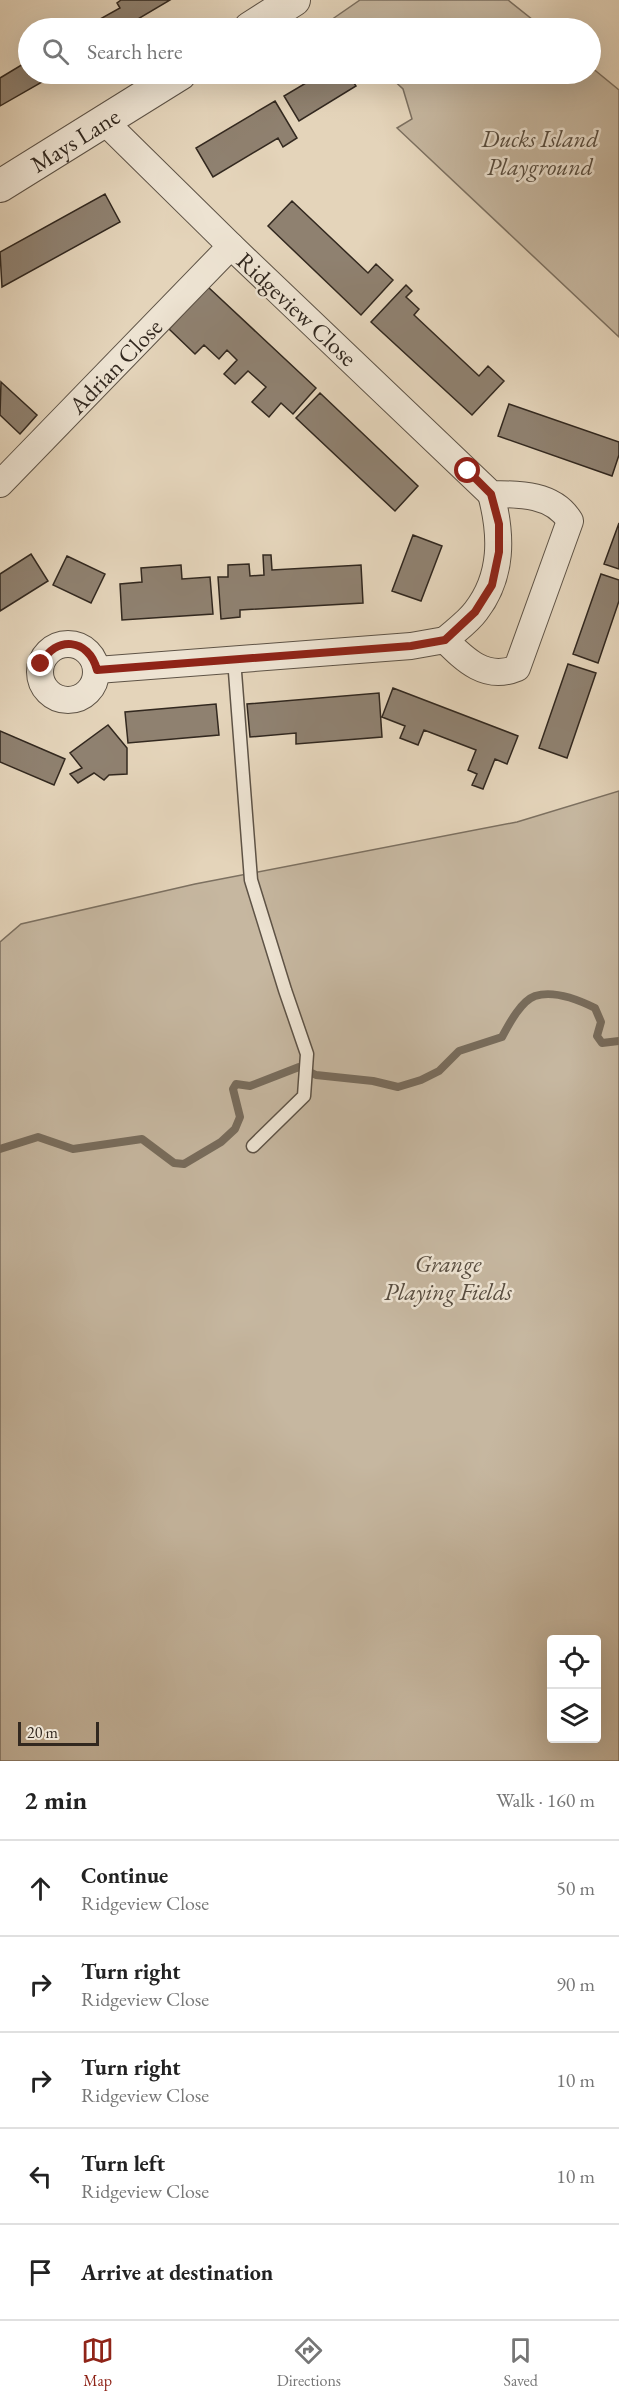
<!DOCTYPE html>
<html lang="en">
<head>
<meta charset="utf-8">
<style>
	body { margin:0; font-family:"EB Garamond",serif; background:#f6f6f6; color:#222 }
	.controls { position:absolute; right:18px; bottom:18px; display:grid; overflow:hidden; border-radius:6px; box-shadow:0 6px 24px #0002 }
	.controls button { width:54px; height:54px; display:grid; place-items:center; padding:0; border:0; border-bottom:2px solid #e0e0e0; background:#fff; color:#222; font:30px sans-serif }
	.scale { position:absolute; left:18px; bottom:15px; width:81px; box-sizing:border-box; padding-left:6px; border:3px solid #32281f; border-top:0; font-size:16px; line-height:21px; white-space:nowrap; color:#32281f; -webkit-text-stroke:4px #ede3d2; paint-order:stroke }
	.stop { position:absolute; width:18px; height:18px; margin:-14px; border:4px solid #8f2418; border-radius:50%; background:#fff }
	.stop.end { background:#8f2418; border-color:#fff; box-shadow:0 2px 6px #0008 }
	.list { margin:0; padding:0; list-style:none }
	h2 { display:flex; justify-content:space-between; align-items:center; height:78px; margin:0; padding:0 24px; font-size:26px }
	h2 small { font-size:20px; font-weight:400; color:#767676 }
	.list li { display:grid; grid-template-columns:39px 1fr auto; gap:18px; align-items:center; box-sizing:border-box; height:96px; padding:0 24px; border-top:2px solid #e0e0e0 }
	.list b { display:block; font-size:22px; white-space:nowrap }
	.list p { margin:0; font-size:20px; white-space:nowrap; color:#767676 }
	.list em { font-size:20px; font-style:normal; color:#767676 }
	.icon { flex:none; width:33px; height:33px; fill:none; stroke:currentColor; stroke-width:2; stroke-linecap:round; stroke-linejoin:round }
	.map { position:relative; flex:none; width:619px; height:1761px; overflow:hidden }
	.search { position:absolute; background:#fff; box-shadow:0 6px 24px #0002; left:18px; right:18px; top:18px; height:66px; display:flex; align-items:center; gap:15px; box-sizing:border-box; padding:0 21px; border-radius:33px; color:#767676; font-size:22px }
	.sheet { height:558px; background:#fff }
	nav { display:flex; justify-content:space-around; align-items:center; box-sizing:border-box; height:84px; border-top:2px solid #e0e0e0; background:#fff; font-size:16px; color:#767676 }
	nav a { display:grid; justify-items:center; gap:3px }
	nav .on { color:#8f2418 }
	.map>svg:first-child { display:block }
	.green { fill:#c6b7a0; stroke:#7c7060; stroke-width:1.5; fill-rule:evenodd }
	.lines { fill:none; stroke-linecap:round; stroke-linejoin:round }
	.stream { stroke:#786c5c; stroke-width:8 }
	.building { fill:#8f8170; stroke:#32281f; stroke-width:1.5 }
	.service-casing { stroke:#5e5346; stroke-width:15 }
	.minor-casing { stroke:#5e5346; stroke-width:28 }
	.tertiary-casing { stroke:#5e5346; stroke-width:34 }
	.service { stroke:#ede3d2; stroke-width:12 }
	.minor { stroke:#ede3d2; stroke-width:26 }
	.tertiary { stroke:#ede3d2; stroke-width:32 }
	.route { stroke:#8f2418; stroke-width:8 }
	.labels { text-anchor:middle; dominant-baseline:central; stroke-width:5; stroke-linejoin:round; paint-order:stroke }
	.park-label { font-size:24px; font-style:italic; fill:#574c3f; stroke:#ede3d2 }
	.street-label { font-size:24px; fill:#32281f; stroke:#ede3d2 }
</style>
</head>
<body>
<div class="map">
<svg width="619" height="1761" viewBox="0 0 619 1761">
	<rect width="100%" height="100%" fill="#e4d4ba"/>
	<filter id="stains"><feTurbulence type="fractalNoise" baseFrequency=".00333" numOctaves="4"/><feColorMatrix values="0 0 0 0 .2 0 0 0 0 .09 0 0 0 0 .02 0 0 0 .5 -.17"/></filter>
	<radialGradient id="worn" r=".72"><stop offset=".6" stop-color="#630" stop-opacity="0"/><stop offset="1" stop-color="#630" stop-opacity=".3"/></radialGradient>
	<path class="green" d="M360,0H508L543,28H340L331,20Z
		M591,67L619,90V337L397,128L412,119L403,89L387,74H590Z
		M619,791V1761H0V942L21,924L195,884L517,822ZM552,1640H596V1738H552Z"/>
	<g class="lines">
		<path class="stream" d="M0,1149L38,1137L73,1149L142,1139L174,1163L184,1164L221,1142L235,1129L240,1117L233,1089L236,1084L250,1086L299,1067L316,1075L373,1081L398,1087L421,1080L439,1071L459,1051L502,1037C509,1024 521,1001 535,996C554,990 579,1000 595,1008L601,1022L597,1036L602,1043L619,1041"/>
	</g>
	<path class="building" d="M121,0H170L131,23L134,28H84L120,8L117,3Z
		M28,61V74H56L0,106V78Z
		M321,74H348L356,86L299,121L284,96Z
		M275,101L297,138L283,147L278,138L213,177L196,148Z
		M105,194L120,222L2,287L0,252Z
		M292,201L368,273L376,264L393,280L361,315L268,226Z
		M406,285L412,291L406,297L419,309L414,315L479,376L488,366L504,381L472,415L371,322Z
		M208,287L316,388L293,414L281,403L269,417L252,402L266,387L248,371L235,384L224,374L237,360L227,350L219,359L204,345L195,354L169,329Z
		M1,382L37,415L20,434L0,415Z
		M320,393L418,486L395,511L296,418Z
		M509,404L619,442V455L612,476L498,436Z
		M619,523V569L604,564Z
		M413,535L442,546L421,601L392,591Z
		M31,554L48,581L0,611V574Z
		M263,555H271L272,570L361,565L363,603L240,610V617L221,619L218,577H228V565L249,564L250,576L264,575Z
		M67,556L105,574L91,603L53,585Z
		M181,565L182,579L210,577L213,614L122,620L120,584L142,582L141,568Z
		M601,574L619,580V601L598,663L573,654Z
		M568,664L596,673L567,758L539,748Z
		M393,688L518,736L507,764L495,759L483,789L472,785L477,774L468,770L476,750L424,730L418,745L400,738L405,726L382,717Z
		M379,693L382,737L296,744V733L250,737L247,704Z
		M216,704L219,735L128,743L125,712Z
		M108,725L127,748V774L109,775L104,780L94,773L78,783L70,774L82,768L70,753Z
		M0,731L65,759L54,785L0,762Z"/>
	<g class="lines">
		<defs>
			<path id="service" d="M234,659L251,880L285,990L307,1054L304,1096L253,1146"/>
			<g id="minor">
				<path id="s1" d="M0,484L231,246"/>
				<path d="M445,640C455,631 468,622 476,611C503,576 502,535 491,494"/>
				<circle cx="68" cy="672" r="28"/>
				<path d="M97,670L411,646L445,640C465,660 486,681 517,668L570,521C554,494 520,494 491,494L231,246L105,122"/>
			</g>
			<g id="tertiary">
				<path d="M250,28L294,0"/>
				<path id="s2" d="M0,186L180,74"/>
			</g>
		</defs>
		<use href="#service" class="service-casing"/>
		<use href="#minor" class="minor-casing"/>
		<use href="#tertiary" class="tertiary-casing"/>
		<use href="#service" class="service"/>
		<use href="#minor" class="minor"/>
		<use href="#tertiary" class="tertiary"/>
	</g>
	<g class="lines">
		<path class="route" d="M41,664C55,635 89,638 97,670L411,646L445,640L475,612L492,585L499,552V524L491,494L468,471"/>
	</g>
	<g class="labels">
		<g class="park-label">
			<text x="540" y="138">Ducks Island<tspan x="540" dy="28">Playground</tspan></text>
			<text x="448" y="1263">Grange<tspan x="448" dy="28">Playing Fields</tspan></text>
		</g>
		<g class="street-label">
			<text stroke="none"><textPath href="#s2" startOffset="88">Mays Lane</textPath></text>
			<text transform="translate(297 309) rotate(43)">Ridgeview Close</text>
			<text stroke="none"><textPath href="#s1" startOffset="165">Adrian Close</textPath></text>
		</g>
	</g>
	<rect width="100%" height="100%" filter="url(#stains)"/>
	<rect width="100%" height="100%" fill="url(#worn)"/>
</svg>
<div class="controls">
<button><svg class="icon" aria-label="locate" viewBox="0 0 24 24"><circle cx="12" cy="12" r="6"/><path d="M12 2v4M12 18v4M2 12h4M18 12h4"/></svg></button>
<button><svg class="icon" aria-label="layers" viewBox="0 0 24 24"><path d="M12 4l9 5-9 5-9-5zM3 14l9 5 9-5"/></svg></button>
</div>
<div class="scale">20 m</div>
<div class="stop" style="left:468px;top:471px"></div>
<div class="stop end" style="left:41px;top:664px"></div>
<div class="search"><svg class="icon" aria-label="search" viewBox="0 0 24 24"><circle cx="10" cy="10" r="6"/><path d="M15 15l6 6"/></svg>Search here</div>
</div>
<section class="sheet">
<h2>2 min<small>Walk · 160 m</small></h2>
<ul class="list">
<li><svg class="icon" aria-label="ahead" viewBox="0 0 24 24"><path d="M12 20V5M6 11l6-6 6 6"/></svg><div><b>Continue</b><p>Ridgeview Close</p></div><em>50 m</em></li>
<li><svg class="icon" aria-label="right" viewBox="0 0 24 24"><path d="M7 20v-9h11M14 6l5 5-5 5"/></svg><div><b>Turn right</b><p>Ridgeview Close</p></div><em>90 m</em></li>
<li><svg class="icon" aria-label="right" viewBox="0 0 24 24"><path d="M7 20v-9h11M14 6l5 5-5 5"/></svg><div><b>Turn right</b><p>Ridgeview Close</p></div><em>10 m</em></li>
<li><svg class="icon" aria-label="left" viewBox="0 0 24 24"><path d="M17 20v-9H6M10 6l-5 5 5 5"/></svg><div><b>Turn left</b><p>Ridgeview Close</p></div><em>10 m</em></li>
<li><svg class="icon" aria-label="arrive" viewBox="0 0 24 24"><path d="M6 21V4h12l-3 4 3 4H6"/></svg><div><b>Arrive at destination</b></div></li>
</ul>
</section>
<nav>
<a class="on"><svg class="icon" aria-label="map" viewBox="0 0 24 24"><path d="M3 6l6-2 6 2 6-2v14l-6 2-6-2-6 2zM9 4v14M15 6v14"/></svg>Map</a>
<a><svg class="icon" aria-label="directions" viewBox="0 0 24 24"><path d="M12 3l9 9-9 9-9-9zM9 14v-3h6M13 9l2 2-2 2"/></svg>Directions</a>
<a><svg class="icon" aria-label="saved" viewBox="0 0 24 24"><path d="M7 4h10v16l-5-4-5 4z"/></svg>Saved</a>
</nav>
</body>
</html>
